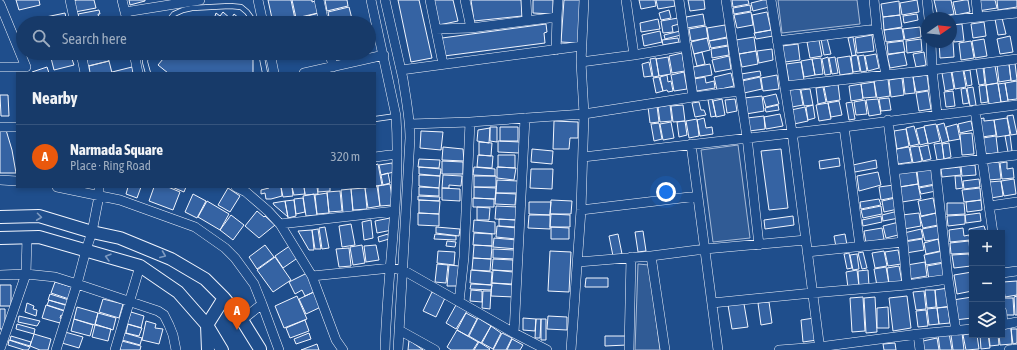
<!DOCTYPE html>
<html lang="en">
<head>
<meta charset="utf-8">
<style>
	body { margin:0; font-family:"Asap Condensed",sans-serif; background:#20416f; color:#f1f3f6 }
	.controls { position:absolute; right:12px; bottom:12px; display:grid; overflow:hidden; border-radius:0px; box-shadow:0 2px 6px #0003 }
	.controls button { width:36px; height:36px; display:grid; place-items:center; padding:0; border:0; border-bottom:1px solid #36547d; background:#173a69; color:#f1f3f6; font:20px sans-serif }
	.compass { position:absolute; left:921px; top:12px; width:36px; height:36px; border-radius:50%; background:#173a69; box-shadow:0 2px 6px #0003; rotate:76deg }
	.you { position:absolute; left:666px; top:192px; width:14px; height:14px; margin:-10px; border:3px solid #fff; border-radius:50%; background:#1a73e8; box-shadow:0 0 0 6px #1a73e833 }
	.badge { display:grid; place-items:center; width:26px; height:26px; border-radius:50%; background:#ea580c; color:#fff; font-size:13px; font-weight:700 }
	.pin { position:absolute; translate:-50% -33px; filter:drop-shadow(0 1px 2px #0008) }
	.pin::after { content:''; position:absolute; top:21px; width:14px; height:12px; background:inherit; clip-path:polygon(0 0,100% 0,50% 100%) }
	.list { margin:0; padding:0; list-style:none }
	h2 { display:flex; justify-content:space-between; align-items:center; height:52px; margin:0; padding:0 16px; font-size:17px }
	h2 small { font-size:13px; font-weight:400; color:#9eadc0 }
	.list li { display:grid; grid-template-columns:26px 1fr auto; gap:12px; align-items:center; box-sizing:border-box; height:64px; padding:0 16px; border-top:1px solid #36547d }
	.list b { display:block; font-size:15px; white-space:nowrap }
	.list p { margin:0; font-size:13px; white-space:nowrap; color:#9eadc0 }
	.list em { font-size:13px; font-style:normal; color:#9eadc0 }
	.icon { flex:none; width:22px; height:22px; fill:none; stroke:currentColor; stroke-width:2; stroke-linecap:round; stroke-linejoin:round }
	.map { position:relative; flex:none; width:1017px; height:350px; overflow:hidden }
	.search { position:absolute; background:#173a69; box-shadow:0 2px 6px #0003; left:16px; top:16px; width:360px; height:44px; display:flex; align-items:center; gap:10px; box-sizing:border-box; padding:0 14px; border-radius:22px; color:#9eadc0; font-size:15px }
	.panel { position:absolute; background:#173a69; box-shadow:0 2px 6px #0003; left:16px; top:72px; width:360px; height:116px; border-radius:0px }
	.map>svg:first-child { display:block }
	.built { fill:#305b95; stroke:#a8bbd7 }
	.building { fill:#3563a3; stroke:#f2f6ff }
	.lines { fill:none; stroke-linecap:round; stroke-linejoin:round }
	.service-casing { stroke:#f2f6ff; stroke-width:6 }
	.minor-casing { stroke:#f2f6ff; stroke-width:10 }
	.secondary-casing { stroke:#f2f6ff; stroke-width:14 }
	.service { stroke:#1f4e8c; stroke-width:4.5 }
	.minor { stroke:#1f4e8c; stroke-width:9 }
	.secondary { stroke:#1f4e8c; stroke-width:12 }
	.oneway { stroke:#7e9ac0 }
</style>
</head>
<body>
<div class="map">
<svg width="1017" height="350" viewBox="0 0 1017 350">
	<rect width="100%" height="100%" fill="#1f4e8c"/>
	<path class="built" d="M778,0H857L860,24L782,33Z
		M738,145L750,238L713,242L701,150Z
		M638,264L649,265L660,350H635Z"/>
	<path class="building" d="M16,0H39L40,5L19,10Z
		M77,0H94L96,8L75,12L73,1Z
		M129,0H145V1L130,5Z
		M268,0H291L295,19L273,23Z
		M292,0H312V2L315,1L318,13L296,18Z
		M325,0H347L348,6L327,11Z
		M398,0H419L432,58L411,62Z
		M434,0H453L458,21L439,25Z
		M471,0H521L522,16L474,21Z
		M533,0H553V14L533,13Z
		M564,0H581L578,43L561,42Z
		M639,0H655L656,6L641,9Z
		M656,0H674L675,6L658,9Z
		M688,0H704L705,9L690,11Z
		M732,0H748L749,4L733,7Z
		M763,0H768L769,7L753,11L751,3Z
		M917,0L919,12L902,15L900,3Z
		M934,0H951L954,14L938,17Z
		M965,0H968L970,12L956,15L953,2Z
		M981,0H995L997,8L978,11L977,1Z
		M997,0H1017V7L998,10Z
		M899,1L900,15L883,17L881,4Z
		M750,5L751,11L734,14L733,8Z
		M349,7L352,19L336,23H330L328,12Z
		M99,10L100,14H98L100,22L80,23L78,14Z
		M669,10L671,18L661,20L659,13Z
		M223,12L231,19L234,14L245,23H193L214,19L216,13L220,16Z
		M751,12L753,25L737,28L734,15Z
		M767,12L771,30L755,33L752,15Z
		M65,13L67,23H43L41,18Z
		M319,13L321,23H297L296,19Z
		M703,14L705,25L687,28L686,17Z
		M917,14L918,20L904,23L903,16Z
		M900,15L902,27L884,30L883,17Z
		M119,17L120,23H101L100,21Z
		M678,18L679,24L672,26L673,32L663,33L661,21Z
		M1002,18L1006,34L998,35L995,19Z
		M658,19L660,29L641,32L640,23Z
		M984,22L986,36L973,38L971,24Z
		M546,24L547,32L544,33L545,43L444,56L442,38Z
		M962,24L964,41L954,42L952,25Z
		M725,25L727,37L709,41L707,28Z
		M706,26L708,38L691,41L689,29Z
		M951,26H952L954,57L940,58L939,42H951Z
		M920,27L921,37L905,40L903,29Z
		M902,28L904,40L886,42L884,30Z
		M771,30L773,36L756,39L754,33Z
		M660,31L662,42L644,46L642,35Z
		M680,31L681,35L665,39L664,35Z
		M872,35L874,51L857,53L855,38Z
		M1010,36L1013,52L1000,54L997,39Z
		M754,37L756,51L739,54L736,40Z
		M853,37L856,55L852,56L848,38Z
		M678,38L679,42L663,45L662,40Z
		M707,38L710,50L694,54L691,42Z
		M727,38L728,45L711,48L709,41Z
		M827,38L831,54L824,55L821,39Z
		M921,39L922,51L907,53L906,41Z
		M984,39L987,56L975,58L972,41Z
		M819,40L822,56L810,58L807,42Z
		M903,41L905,52L888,54L887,43Z
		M971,41L974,58L961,60L959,43Z
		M798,44L800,60L785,62L782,46Z
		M728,46L729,55L712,58L711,49Z
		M772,49L773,60L759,63L757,51Z
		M756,51L758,64L742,67L739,54Z
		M702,52L705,64L697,66L694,54Z
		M904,52L907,65L890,68L887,55Z
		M924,52L926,65L916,67L913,54Z
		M70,53L74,65L54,70L51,58Z
		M85,53H107L109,61L88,66Z
		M168,53H253V73H168L158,65Z
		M338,53H359L360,56L340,61Z
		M682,53L685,71L672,73L669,56Z
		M876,54L879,68L868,71L865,56Z
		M857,55L860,71L853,72L851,56Z
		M864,55L867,71L861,72L858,56Z
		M729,56L731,69L715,72L712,60Z
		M850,56L853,73L840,75L837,58Z
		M668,57L671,74L659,76L656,59Z
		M828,57L831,74L825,75L822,59Z
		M835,57L838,73L832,74L829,58Z
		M656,58L659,76L653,77L650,59Z
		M821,58L823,74L815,75L812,59Z
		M812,59L815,75L804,77L801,61Z
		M109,61L112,73H90L89,66Z
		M649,62L652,76L644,77L642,64Z
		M801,62L804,80L789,82L786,64Z
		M1015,63L1017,80L1011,81L1009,64Z
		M710,64L712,75L695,78L693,67Z
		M1009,64L1011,80L999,82L997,65Z
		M995,66L998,83L986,85L984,68Z
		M47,67L49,73H32V72Z
		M132,67L133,73H112V72Z
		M983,67L985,84L979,85L976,68Z
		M963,70L966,87L955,89L952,72Z
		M970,70L972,85L967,86L964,71Z
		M760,71L761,76L742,80L741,74Z
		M951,71L954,89L945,91L942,73Z
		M684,72L687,89L674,91L671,75Z
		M731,73L734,86L717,90L714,77Z
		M667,75L668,82L671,81L673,91L668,92L667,90L663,91L660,77Z
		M777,75L779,89L763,91L761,78Z
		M927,75L929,90L916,92L913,77Z
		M913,76L915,93L905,94L903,77Z
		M659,77L663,91L656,93L653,78Z
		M705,77L706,83L714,81L715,88L697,91L694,79Z
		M760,77L762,89L744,93L742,81Z
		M902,78L904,95L891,97L889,80Z
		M888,79L890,96L877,98L874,81Z
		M1017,81V99L1008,100L1005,83Z
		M874,82L876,97L863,98L861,84Z
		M998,83L1001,102L989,104L986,85Z
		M1005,83L1008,101L1001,102L998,84Z
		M838,84L840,100L827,102L824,87Z
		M861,84L863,99L851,101L849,86Z
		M986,85L988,102L981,103L979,86Z
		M823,87L826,102L818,104L816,88Z
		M973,87L976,105L970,106L967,88Z
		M966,88L969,103L963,104L961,89Z
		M800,89L803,105L792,107L789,90Z
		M810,89L813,105L804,106L801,90Z
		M928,91L931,109L919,111L916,93Z
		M953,91L955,106L946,107L944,92Z
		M776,94L779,104L766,107L763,97Z
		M0,95H8L9,116H1Z
		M762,96L764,111L746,114L744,98Z
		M889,98L891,110L881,111L879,99Z
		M712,99L716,116L711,117L708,100Z
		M722,99L725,115L716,117L713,101Z
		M735,99L737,111L727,113L725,100Z
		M878,99L881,114L869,116L866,100Z
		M865,100L867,114L856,115L854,102Z
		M839,101L842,115L831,117L828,103Z
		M699,102L701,110H704L706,115L695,117L692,103Z
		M852,102L855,119L849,120L846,103Z
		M828,103L831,119L819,121L816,105Z
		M670,105L672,121L660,122L658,107Z
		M683,105L685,121L673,122L671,106Z
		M778,105L779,110L766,112L765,108Z
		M813,105L815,118L808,120L806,107Z
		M657,106L659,122L650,123L648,107Z
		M805,107L808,121L794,124L791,110Z
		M780,114L783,126L766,129L764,117Z
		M1013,115L1017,134L1011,135L1007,116Z
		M764,116L765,129L749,131L747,118Z
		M704,118L706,128L712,127L713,134L700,136L697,120Z
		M984,118V121L994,120L996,135L982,137L979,119Z
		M1007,118L1010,135L997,137L994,120Z
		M697,119L699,136L689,138L686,121Z
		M554,121L578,122V138H570L569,149H553Z
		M685,121L687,135L679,137L677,122Z
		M971,121L973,130L960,133L958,124Z
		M671,122L674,138L663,140L660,124Z
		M659,123L662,139L654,141L651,124Z
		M944,123L949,141L942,143L937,125Z
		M936,124L940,141L928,144L924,126Z
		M957,124L960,139L949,141L946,127Z
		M914,126L919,144L910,146L906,128Z
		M490,127H497V142L490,141Z
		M500,127H518V141H500Z
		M924,127L928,143L920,145L916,129Z
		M490,128L489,143L477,141L478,130Z
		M906,129L909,146L897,149L894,131Z
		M0,130H6L12,150L16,173H0Z
		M421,131L443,132L441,150L420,148Z
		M972,133L974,154L962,155L960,134Z
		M1010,135L1012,151L1008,152L1005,136Z
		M996,136L998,153L985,154L983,138Z
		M498,141L520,142L519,153L498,152Z
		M479,142L492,143L491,156L479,155Z
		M942,143L944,159L937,160L934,144Z
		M949,143L951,157L944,159L942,144Z
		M928,145L931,159L923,161L919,147Z
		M919,146L922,161L913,163L910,147Z
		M443,147L463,149L464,161L442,160Z
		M909,147L912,162L898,164L896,149Z
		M532,149L553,151L552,164L531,162Z
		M781,149L788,208L769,210L761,151Z
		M478,155L493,156L492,168L477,167Z
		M498,155H515V168L498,167Z
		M839,158L840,166L820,169L819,161Z
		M419,159L440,160L439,168L418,167Z
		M876,160L877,168L855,172L853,165Z
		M442,161L463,162V174H442Z
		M999,162L1001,179L988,180L986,163Z
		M1007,162V169L1013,168L1014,178L1002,179L1000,163Z
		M392,163L394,172L381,175L379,165Z
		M378,164L382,185L375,186V165Z
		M975,165L976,175L962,176L961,166Z
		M419,167L441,169L440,176L419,174Z
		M474,167L495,169V176L473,175Z
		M497,167L516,168L514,180L497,178Z
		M960,167L961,175L942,177L941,169Z
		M932,168L935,184L919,187L917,171Z
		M531,169H553L552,189L530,188Z
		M916,170L918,184L899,187L897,174Z
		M878,172L881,185L859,191L857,176Z
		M388,173L390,183L383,185L381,175Z
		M419,175L440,176L439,188L419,186Z
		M443,175L462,176L461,186L449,185V188H442Z
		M474,176H496V187H474Z
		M955,176H961L963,188L956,189Z
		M979,179L980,187L964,189L963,181Z
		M1014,179L1016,194L1004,196L1001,181Z
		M497,180L518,181V193H496Z
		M1001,181L1003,196L991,198L989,182Z
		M390,184L393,205L380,206L378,186Z
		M918,184L921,199L902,202L900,187Z
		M894,185L896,197L881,200L879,187Z
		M935,185L936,191L921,194L919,188Z
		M377,186L380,206L368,208L365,188Z
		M128,187H141L137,198L126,194Z
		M154,187H168L180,192L173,210L149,201Z
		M172,187H186L184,192Z
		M268,187H281L282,196L271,199H266L265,193L261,194V190L269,188Z
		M281,187H292L293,196L283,197Z
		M292,187H304L305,194L294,195Z
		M304,187H317L318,194L305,195Z
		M318,187H330V191L318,192Z
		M419,187L439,188V196L419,195Z
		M474,187L496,188L495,199L474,198Z
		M228,188L240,196L230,212L218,205Z
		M365,188L367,209L353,210L351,189Z
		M442,188L460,189V201L442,200Z
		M980,188L981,200L964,202L962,190Z
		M351,189L353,212L343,213L341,190Z
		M340,191L342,211L329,212L327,192Z
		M327,193L329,213L317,214L315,195Z
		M496,193L516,194L515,205L495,204Z
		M193,194L206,201L197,218L185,212Z
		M314,194L317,215L306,216L303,196Z
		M418,196L440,197L439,201L418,200Z
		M303,198L305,212L296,214L294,199Z
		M473,198L494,199V207H473Z
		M895,198L898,209L884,212L882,201Z
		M933,198L936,213L921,216L918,201Z
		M879,199L881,205L861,209L860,202Z
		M294,200L296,216L288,218L285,201Z
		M419,200L440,201L439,214L419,213Z
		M551,200L572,201L571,214H550Z
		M981,200L982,210L967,212L966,202Z
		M207,201L229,214L220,230L198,217Z
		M285,201L288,217L274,205L273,203Z
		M529,202H551L550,215L529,214Z
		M947,203H964L965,214L947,215Z
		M496,206L518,207L517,220L495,219Z
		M881,206L882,214L863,218L861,210Z
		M477,207L490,208L489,220H477Z
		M257,211L264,217L265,216L275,225L259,238L245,226Z
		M898,211L899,218L883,221L882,215Z
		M418,213L439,214V226L418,225Z
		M919,213L921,226L904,229L902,215Z
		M936,213L938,225L923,228L920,217Z
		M980,213L981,221L966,223L965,215Z
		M551,214L570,215V227H550Z
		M231,215L244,225L233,240L220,230Z
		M529,215H550V229L528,228Z
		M965,215V224L948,226L947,216Z
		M793,216L794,225L765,229L764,220Z
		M881,216L882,222L863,226L862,220Z
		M390,218L392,230L377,233L375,221Z
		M499,219L516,220V227L499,226Z
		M371,220L373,238L364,240L362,222Z
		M474,220L495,222V234L473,232Z
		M899,222L902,234L886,238L883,226Z
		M351,224L355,245L342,247L339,226Z
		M497,226L517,228L516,239L496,237Z
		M938,226L940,239L925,241L922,229Z
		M984,226L986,232L972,233V235H970L969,229Z
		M325,227L329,248L322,249L319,228Z
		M436,227L460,229L459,236L436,233Z
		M551,227L569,228V239H551Z
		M882,228L884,239L866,243L864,231Z
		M963,228L964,236L969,235L970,240L950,242L949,230Z
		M318,229L321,249H315L312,230Z
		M921,229L923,238L905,241L904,233Z
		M312,230L314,250H309L298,231Z
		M643,231L646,251L638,252L635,232Z
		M474,233L492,234V246L473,245Z
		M388,234L389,239L379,242L378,237Z
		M435,234L456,236V240L434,239Z
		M618,234L622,254L613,256L609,236Z
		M845,234L847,245L836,247L834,236Z
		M494,238L517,240V249L493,247Z
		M922,239L924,250L906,253L904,242Z
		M938,239L940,251L926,254L924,243Z
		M447,241L456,242L455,247L446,246Z
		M969,241L970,253L951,254L950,243Z
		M265,245L274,257L257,269L249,257Z
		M291,245L299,257L283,268L275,256Z
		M362,245L365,263L353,265L350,247Z
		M376,245L379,260L366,262L364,246Z
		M474,245L492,246L491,259L473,258Z
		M349,248L351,266L339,267L336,249Z
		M493,249L515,250V259L493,258Z
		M898,250L901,264L888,266L885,252Z
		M438,251L455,252L454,265L437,263Z
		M550,251L571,252L569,292L548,291Z
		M884,251L887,266L875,268L872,253Z
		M943,251L944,262L926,265L924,255Z
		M863,252L867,268L862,269L858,253Z
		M849,253L852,268L847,269L844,254Z
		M857,254L859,269L853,270L850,255Z
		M969,254L971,266L954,268L952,255Z
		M275,257L291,280L273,292L257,270Z
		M473,258L491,259L490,271L472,270Z
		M493,259L513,260V271L492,270Z
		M925,262L927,276L909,279L907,265Z
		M944,263L947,277L929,280L927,266Z
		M437,264L448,265L446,283L435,282Z
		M449,265L459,266L457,286H447Z
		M899,266L902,282L889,284L887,268Z
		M886,267L889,284L877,286L874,269Z
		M471,270L492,272L491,285L470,283Z
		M493,270L513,272L512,284L492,283Z
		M857,270L859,286L848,288L846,272Z
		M868,270L869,286L859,287L858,271Z
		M972,272V291L957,294L954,275Z
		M307,273L316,291L305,296L302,290L295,294L289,282Z
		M586,278H608V287H585Z
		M1017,281V295L1005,297L1003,282Z
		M55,282L75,288L69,299L51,293Z
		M492,283L514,285V297L491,296Z
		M471,284L492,285L491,290L470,289Z
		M0,285H11V306H0Z
		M948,288L951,306L937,308L935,290Z
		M471,290L482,291V302L470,301Z
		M925,290H935L936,307L927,308Z
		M316,291L323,306L306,314L299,299Z
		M483,291H491L490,309L482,308Z
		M924,291L926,309L916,310L913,292Z
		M432,292L445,298L436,317L423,311Z
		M50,294L69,300L67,305L48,300Z
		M297,296L307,319L284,328L275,306Z
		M907,296L911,328L893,331L889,298Z
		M1017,296V315H1015L1014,297Z
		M863,297L865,331L852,332L850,298Z
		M875,297L877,332L866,333L864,298Z
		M972,297V318L955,320L953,300Z
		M1004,298H1013L1014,315H1005Z
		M103,299L123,304L119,318L99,312Z
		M49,300L68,306L66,311L47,305Z
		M769,302L772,323L761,325L758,303Z
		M27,303L34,306L33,309L37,310L36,316L25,312Z
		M744,304L748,327L732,329L728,305Z
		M46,305L67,312L66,317L61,315L60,318L62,319L60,323L42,318Z
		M456,305L467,311L456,329L446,323Z
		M77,307L98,313L95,325L74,319Z
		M888,307L889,328H877V308Z
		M948,307L950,323L939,324L937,308Z
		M937,308L939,324L929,325L927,309Z
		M0,309H5V329H0Z
		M926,310L928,326L918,327L916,311Z
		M131,312L144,316L141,328L127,324Z
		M98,313L116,318L113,330L95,324Z
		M466,313L477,319L468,336L457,330Z
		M19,316L40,321L37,326L18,322Z
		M548,316L567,317V330L547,329Z
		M478,318L491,326L481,343L469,336Z
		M523,318L536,319L535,331L523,330Z
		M814,318L817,340L803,342L801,320Z
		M74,319L93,325L90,336L71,331Z
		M536,319H541L540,338H535Z
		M541,319H546V340H541Z
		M305,320L309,331L290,338L286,328Z
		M146,321L156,324L155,328L163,329L159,344L142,340Z
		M17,324L35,329L34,334L16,329Z
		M128,324L142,328L139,336L126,333Z
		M95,325L111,329L108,341L92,337Z
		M491,326L501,333L493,349L482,343Z
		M1011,327L1012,344L1000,345L999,335H1002V328Z
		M1011,329H1017V343L1013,344Z
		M457,330L478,342L473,350H451L447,347Z
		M65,332L83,337L79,348L62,343Z
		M125,333L142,338L140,345L122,340Z
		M309,333L311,339L296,344L294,339Z
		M502,333L512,338L506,350H493Z
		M949,333L952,350H940L938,335Z
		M962,333L964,350H953L951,335Z
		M972,333V335H977L979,349L966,350L963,335Z
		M34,334L51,339L48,350H40L30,346Z
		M980,335H988L990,348L981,349Z
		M989,335H998L999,345L990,346Z
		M11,336L31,342L30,346L10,340Z
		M605,336H627V345L605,346Z
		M937,338L939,350H924L923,341Z
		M512,339L523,345L520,350H507Z
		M9,340L30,347L28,350H24L8,345Z
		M409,340L423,350H408Z
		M122,341L141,346L140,350H120Z
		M479,342L490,349L489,350H474Z
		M895,343L896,350H884L883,344Z
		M317,344L319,350H301Z"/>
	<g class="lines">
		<defs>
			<path id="service" d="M167,23L174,14L183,10L192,8L230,6L241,7L247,12L255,23
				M146,53L145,62L148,73
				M261,53L265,73
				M375,119L396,116"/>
			<path id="minor" d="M70,0L75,23
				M122,0L125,12L200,0
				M258,0L263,23
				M319,0L324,23
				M371,0L396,116C401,194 387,272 385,350
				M385,0C391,26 397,53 403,79C406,99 410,118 410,138L398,350
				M430,0L443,64
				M465,0L471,28
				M526,0L527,21
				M626,0L634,55
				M679,0L693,97
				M726,0L747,137L759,245
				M771,0L792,132L820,350
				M874,0L877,29L886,75
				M927,0L929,18
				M976,0L978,17
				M0,4L26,67H0
				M125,12L128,23
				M951,20L1017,13
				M436,29L471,28L557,17
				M777,41L877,29
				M931,42L932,70L937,114
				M556,50L557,17L558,0
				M81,53L85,73
				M134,53L138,73
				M270,53L274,73
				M330,53L333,67
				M581,62L634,55L686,46
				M401,70L582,46
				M304,73L384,55
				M785,86L932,70L1017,59
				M975,110L993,233
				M888,120L903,242L907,285
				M410,124L470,122L584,114L693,97L740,91
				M0,127H17
				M844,127L860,246
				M691,144L718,350
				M375,157L397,154
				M583,157L844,127L1017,105
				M935,165L948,279L956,331
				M894,170L1017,155
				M0,180L17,181
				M57,187L120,200L195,227L225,248L235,258L254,284L262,304
				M99,187V196L92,232L86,250L77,284L158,311L164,315L169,325L173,335L176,350
				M236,187L246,192L268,211L280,224L312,276L336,340L343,350
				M989,206L1017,202
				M581,210L698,196
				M280,224L395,211
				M807,252L903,242
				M651,256L665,350
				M578,262L651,256L705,249L806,240
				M1002,273L1017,271
				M0,275L26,274L27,237
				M312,276L391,268L403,270L514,333L547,350
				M459,302L464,257L470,122
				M712,303L812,293L907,285L948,279
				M1002,312L1003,325
				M242,320L262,304L279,350
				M1002,325L1017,322
				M399,330L435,350
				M514,333L525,118
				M918,334L920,350
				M0,349L26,274L55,277L77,284L56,350
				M115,350L140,266
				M571,350L581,210L584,114L581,62L584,0
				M629,350L631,257
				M779,350L819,347L918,334L972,329
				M1009,350L1017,349"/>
			<path id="secondary" d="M0,217L39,216L92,232L120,238L171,259L205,279L224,298
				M0,238L39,237L140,266L178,292L207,325L208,350
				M222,350L207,325L224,298L242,320L260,349V350"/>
		</defs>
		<use href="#service" class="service-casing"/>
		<use href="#minor" class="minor-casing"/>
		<use href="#secondary" class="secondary-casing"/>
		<use href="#service" class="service"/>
		<use href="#minor" class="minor"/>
		<use href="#secondary" class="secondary"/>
	</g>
	<defs><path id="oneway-chevron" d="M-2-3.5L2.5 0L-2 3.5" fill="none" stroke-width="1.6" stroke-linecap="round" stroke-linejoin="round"/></defs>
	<g class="oneway">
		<use href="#oneway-chevron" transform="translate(39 217) rotate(7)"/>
		<use href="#oneway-chevron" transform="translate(163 255) rotate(22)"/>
		<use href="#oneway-chevron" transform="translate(108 257) rotate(-164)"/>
	</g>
</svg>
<div class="controls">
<button>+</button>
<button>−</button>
<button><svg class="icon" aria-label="layers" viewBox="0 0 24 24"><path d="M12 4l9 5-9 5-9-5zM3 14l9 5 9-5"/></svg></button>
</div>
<svg class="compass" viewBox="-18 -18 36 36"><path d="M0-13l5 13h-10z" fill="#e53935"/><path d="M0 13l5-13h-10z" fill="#9eadc0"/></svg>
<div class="you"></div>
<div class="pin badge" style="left:237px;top:330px">A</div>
<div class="search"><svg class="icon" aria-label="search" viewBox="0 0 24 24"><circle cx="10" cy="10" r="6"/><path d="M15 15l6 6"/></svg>Search here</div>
<section class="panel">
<h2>Nearby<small></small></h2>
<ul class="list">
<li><span class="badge">A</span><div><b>Narmada Square</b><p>Place · Ring Road</p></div><em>320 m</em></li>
</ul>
</section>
</div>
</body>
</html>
